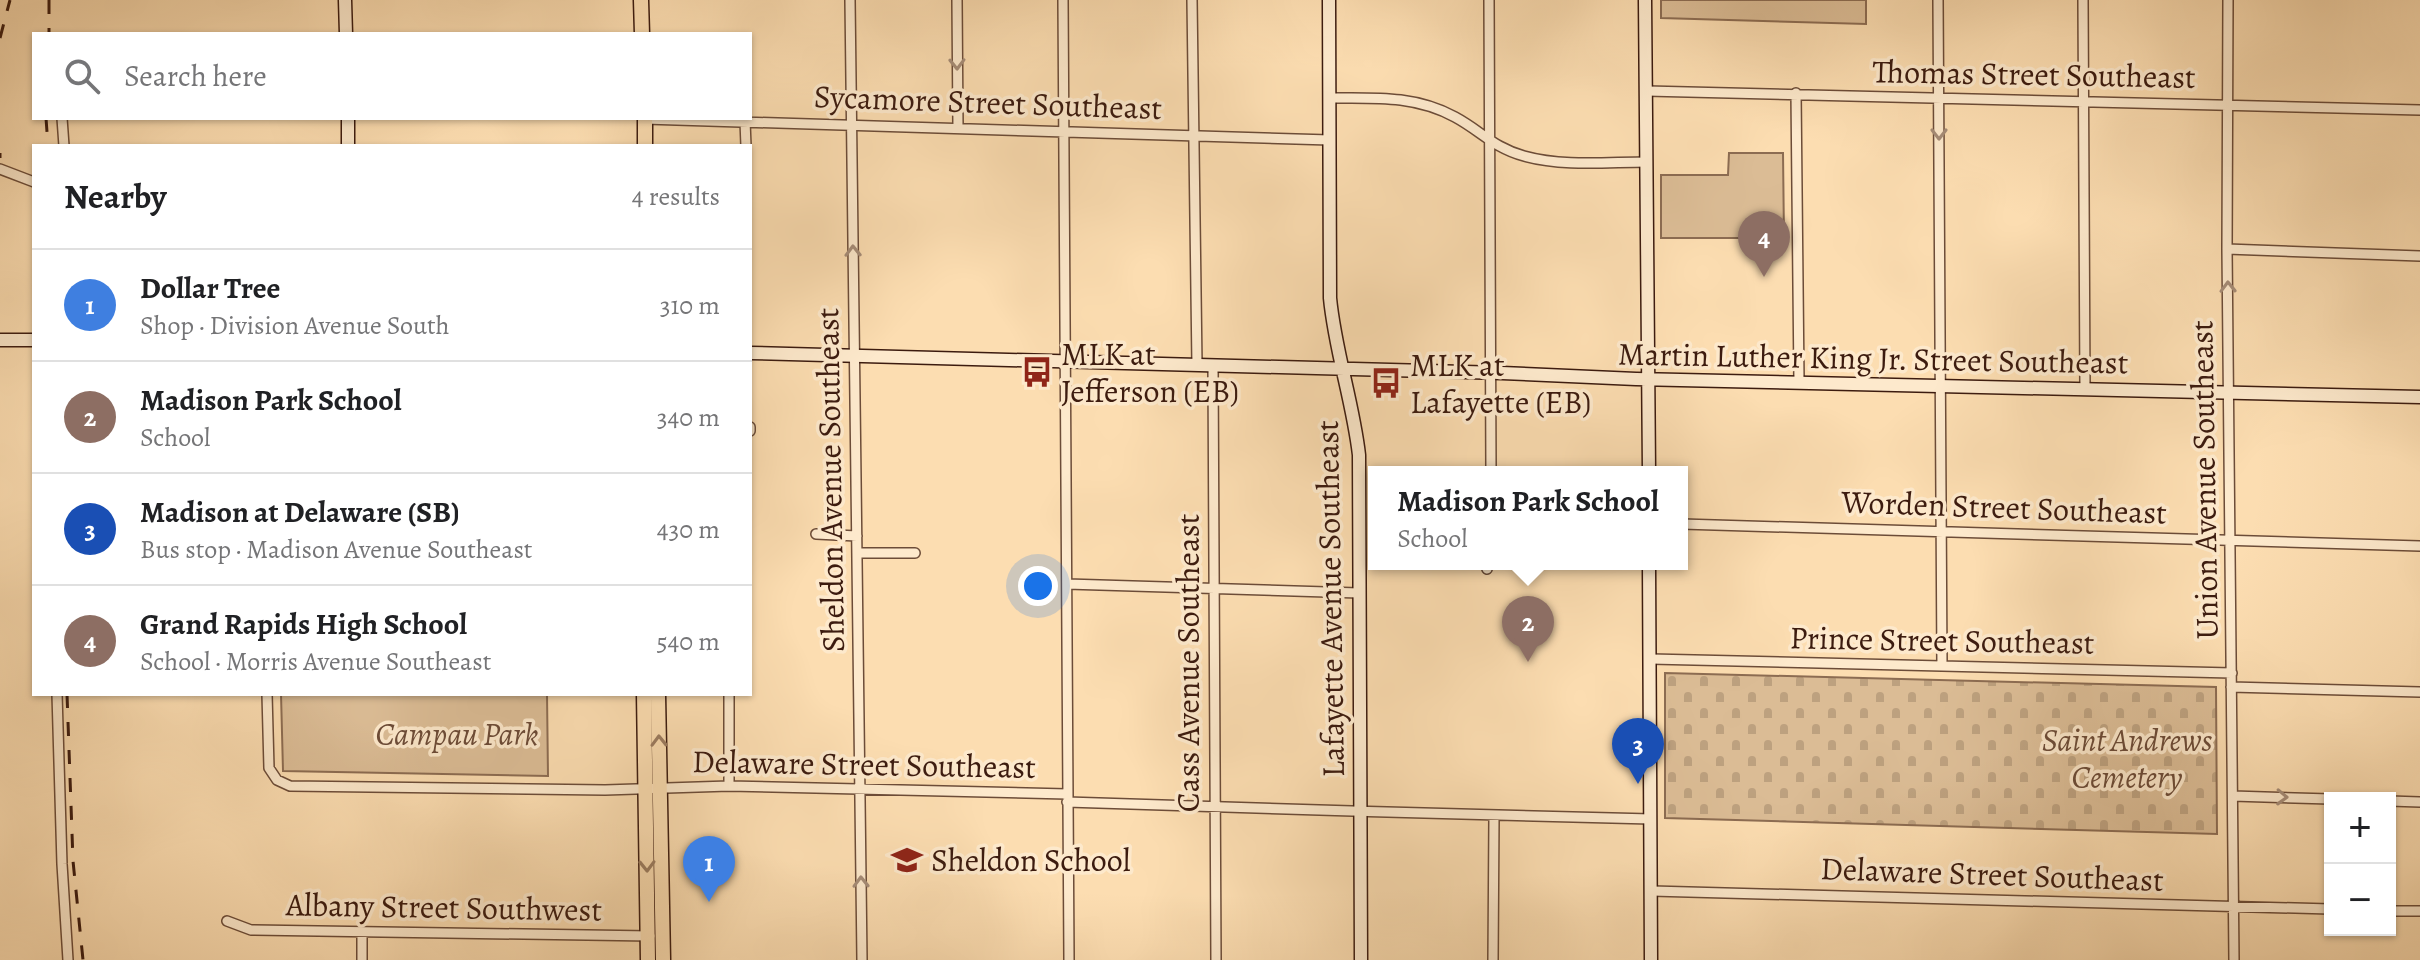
<!DOCTYPE html>
<html lang="en">
<head>
<meta charset="utf-8">
<style>
	body { margin:0; font-family:Alegreya,serif; background:#f2f2f2; color:#202124 }
	.controls { position:absolute; right:24px; bottom:24px; display:grid; overflow:hidden; border-radius:0px; box-shadow:0 2px 6px #0004 }
	.controls button { width:72px; height:72px; display:grid; place-items:center; padding:0; border:0; border-bottom:2px solid #e0e0e0; background:#fff; color:#202124; font:40px sans-serif }
	.you { position:absolute; left:1038px; top:586px; width:28px; height:28px; margin:-20px; border:6px solid #fff; border-radius:50%; background:#1a73e8; box-shadow:0 0 0 12px #1a73e833 }
	.badge { display:grid; place-items:center; width:52px; height:52px; border-radius:50%; background:#8f2418; color:#fff; font-size:26px; font-weight:700 }
	.pin { position:absolute; translate:-50% -66px; filter:drop-shadow(0 2px 4px #0008) }
	.pin::after { content:''; position:absolute; top:42px; width:28px; height:24px; background:inherit; clip-path:polygon(0 0,100% 0,50% 100%) }
	.popup { position:absolute; left:1368px; top:466px; width:320px; height:104px; box-sizing:border-box; display:grid; place-content:center; border-radius:0px; background:#fff; filter:drop-shadow(0 2px 6px #0005); font-size:26px; white-space:nowrap; color:#757577 }
	.popup b { font-size:30px; color:#202124 }
	.popup::after { content:''; position:absolute; left:50%; top:100%; margin-left:-16px; border:16px solid transparent; border-top-color:#fff }
	.list { margin:0; padding:0; list-style:none }
	h2 { display:flex; justify-content:space-between; align-items:center; height:104px; margin:0; padding:0 32px; font-size:34px }
	h2 small { font-size:26px; font-weight:400; color:#757577 }
	.list li { display:grid; grid-template-columns:52px 1fr auto; gap:24px; align-items:center; box-sizing:border-box; height:112px; padding:0 32px; border-top:2px solid #e0e0e0 }
	.list b { display:block; font-size:30px; white-space:nowrap }
	.list p { margin:0; font-size:26px; white-space:nowrap; color:#757577 }
	.list em { font-size:26px; font-style:normal; color:#757577 }
	.icon { flex:none; width:44px; height:44px; fill:none; stroke:currentColor; stroke-width:2; stroke-linecap:round; stroke-linejoin:round }
	.map { position:relative; flex:none; width:2420px; height:960px; overflow:hidden }
	.search { position:absolute; background:#fff; box-shadow:0 2px 6px #0004; left:32px; top:32px; width:720px; height:88px; display:flex; align-items:center; gap:20px; box-sizing:border-box; padding:0 28px; border-radius:0px; color:#757577; font-size:30px }
	.panel { position:absolute; background:#fff; box-shadow:0 2px 6px #0004; left:32px; top:144px; width:720px; height:552px; border-radius:0px }
	.map>svg:first-child { display:block }
	.cemetery { fill:url(#cemetery-stones); stroke:#8c6c52; stroke-width:2 }
	.green { fill:#dbbc95; stroke:#8c6c52; stroke-width:2 }
	.lines { fill:none; stroke-linecap:round; stroke-linejoin:round }
	.street-casing { stroke:#6c4c38; stroke-width:12 }
	.secondary-casing { stroke:#3c1b0f; stroke-width:15 }
	.primary-casing { stroke:#3c1b0f; stroke-width:17 }
	.street { stroke:#fde9cc; stroke-width:9 }
	.secondary { stroke:#fde9cc; stroke-width:12 }
	.primary { stroke:#fcddb1; stroke-width:14 }
	.rail { stroke:#3c1b0f; stroke-width:3; stroke-dasharray:14 14; stroke-linecap:butt }
	.oneway { stroke:#a68c77 }
	.oneway2 { stroke:#9c7c60 }
	.labels { text-anchor:middle; dominant-baseline:central; stroke-width:7; stroke-linejoin:round; paint-order:stroke }
	.street-label { font-size:32px; fill:#3c1b0f; stroke:#fde9cc }
	.poi-label { font-size:32px; fill:#3c1b0f; stroke:#fde9cc; text-anchor:start }
	.park-label { font-size:32px; font-style:italic; fill:#6c4b37; stroke:#fde9cc }
</style>
</head>
<body>
<div class="map">
<svg width="2420" height="960" viewBox="0 0 2420 960">
	<defs>
		<pattern id="cemetery-stones" width="16" height="16" patternUnits="userSpaceOnUse" patternTransform="scale(2)"><rect width="16" height="16" fill="#dbbc95"/><path d="M2 7V4a2 2 0 0 1 4 0v3zM10 15v-3a2 2 0 0 1 4 0v3z" fill="#bda17f"/></pattern>
	</defs>
	<rect width="100%" height="100%" fill="#fcddb1"/>
	<filter id="stains"><feTurbulence type="fractalNoise" baseFrequency=".0025" numOctaves="4"/><feColorMatrix values="0 0 0 0 .2 0 0 0 0 .09 0 0 0 0 .02 0 0 0 .5 -.17"/></filter>
	<radialGradient id="worn" r=".72"><stop offset=".6" stop-color="#630" stop-opacity="0"/><stop offset="1" stop-color="#630" stop-opacity=".3"/></radialGradient>
	<path class="cemetery" d="M1665,673L2216,687L2217,834L1665,818Z"/>
	<path class="green" d="M1661,0H1866V24L1661,18Z
		M1729,153H1783L1784,238H1661V175H1728Z
		M281,694H547L548,776L283,771Z"/>
	<g class="lines">
		<defs>
			<path id="street" d="M850,0L862,960
				M957,0L958,128
				M1063,0L1069,960
				M1192,0L1197,365
				M1489,0L1491,472
				M1938,0L1942,666
				M2083,0L2085,389
				M2228,0L2227,249L2234,960
				M1647,91L2420,110
				M1796,93L1799,381
				M1329,98C1374,98 1415,95 1455,117C1481,131 1494,148 1524,156C1564,167 1607,162 1647,162
				M62,118L64,146
				M645,119L1330,140
				M745,121L746,146
				M0,169L34,182
				M2227,249L2420,256
				M1213,365L1216,960
				M750,427V431
				M1682,524L2420,546
				M816,534L857,536
				M857,553H915
				M1487,569L1488,564
				M1067,584L1359,593
				M1651,659L2232,673
				M2231,687L2420,692
				M57,694L62,864L68,960
				M267,694L269,768L277,780L290,786L605,790L729,786L1067,794
				M729,694V786
				M2233,796L2330,799
				M2390,801L2420,802
				M1067,802C1262,808 1456,815 1651,819
				M1652,891L2330,909
				M2390,911H2420
				M227,921L251,930L650,936
				M362,933V960
				M1493,960L1494,816"/>
			<path id="secondary" d="M345,0L346,34
				M1329,0L1330,298C1335,351 1353,402 1359,455L1361,960
				M1645,0L1649,472
				M348,118V146
				M0,340H34
				M750,353L1502,373L1636,379L2420,397
				M1649,564L1651,960"/>
			<path id="primary" d="M641,0L642,34
				M645,118V146
				M644,694L648,960
				M658,694L663,960"/>
		</defs>
		<use href="#street" class="street-casing"/>
		<use href="#secondary" class="secondary-casing"/>
		<use href="#primary" class="primary-casing"/>
		<use href="#street" class="street"/>
		<use href="#secondary" class="secondary"/>
		<use href="#primary" class="primary"/>
		<path class="rail" d="M49,0V34
			M0,38L10,0
			M46,118L48,146
			M0,153V158
			M67,694L73,861L83,960"/>
	</g>
	<defs><path id="oneway-chevron" d="M-2-3.5L2.5 0L-2 3.5" fill="none" stroke-width="1.6" stroke-linecap="round" stroke-linejoin="round" transform="scale(2)"/></defs>
	<g class="oneway">
		<use href="#oneway-chevron" transform="translate(957 64) rotate(89)"/>
		<use href="#oneway-chevron" transform="translate(1939 134) rotate(90)"/>
		<use href="#oneway-chevron" transform="translate(853 251) rotate(-91)"/>
		<use href="#oneway-chevron" transform="translate(2228 287) rotate(-91)"/>
		<use href="#oneway-chevron" transform="translate(2282 797) rotate(2)"/>
		<use href="#oneway-chevron" transform="translate(861 882) rotate(-91)"/>
	</g>
	<g class="oneway2">
		<use href="#oneway-chevron" transform="translate(659 741) rotate(-91)"/>
		<use href="#oneway-chevron" transform="translate(647 866) rotate(89)"/>
	</g>
	<defs>
		<symbol id="bus-bare" viewBox="-9 -9 18 18"><path d="M-5-6H5V4H4V6H2V4H-2V6H-4V4H-5ZM-3.5-4V0h7V-4ZM-3.5 1.2v1.5H-2V1.2ZM2 1.2v1.5H3.5V1.2Z" fill="#8f2418" stroke="#fde9cc" stroke-width="2.5" paint-order="stroke"/></symbol>
		<symbol id="school-bare" viewBox="-9 -9 18 18"><path d="M0-5L7-2L0 1L-7-2ZM-4 1L0 2.5L4 1V4Q0 6-4 4Z" fill="#8f2418" stroke="#fde9cc" stroke-width="2.5" paint-order="stroke"/></symbol>
	</defs>
	<g fill-rule="evenodd">
		<use href="#bus-bare" x="1015" y="350" width="44" height="44"/>
		<use href="#bus-bare" x="1364" y="361" width="44" height="44"/>
		<use href="#school-bare" x="885" y="838" width="44" height="44"/>
	</g>
	<g class="labels">
		<g class="street-label">
			<text transform="translate(2034 74) rotate(1)">Thomas Street Southeast</text>
			<text transform="translate(988 102) rotate(2)">Sycamore Street Southeast</text>
			<text transform="translate(1873 358) rotate(1)">Martin Luther King Jr. Street Southeast</text>
			<text transform="translate(830 480) rotate(-91)">Sheldon Avenue Southeast</text>
			<text transform="translate(2204 480) rotate(-91)">Union Avenue Southeast</text>
			<text transform="translate(2004 507) rotate(2)">Worden Street Southeast</text>
			<text transform="translate(1330 599) rotate(-91)">Lafayette Avenue Southeast</text>
			<text transform="translate(1942 640) rotate(1)">Prince Street Southeast</text>
			<text transform="translate(1188 663) rotate(-90)">Cass Avenue Southeast</text>
			<text transform="translate(864 764) rotate(1)">Delaware Street Southeast</text>
			<text transform="translate(1992 874) rotate(2)">Delaware Street Southeast</text>
			<text transform="translate(444 907) rotate(1)">Albany Street Southwest</text>
		</g>
		<g class="poi-label">
			<text x="1061" y="354">MLK at<tspan x="1061" dy="37">Jefferson (EB)</tspan></text>
			<text x="1410" y="365">MLK at<tspan x="1410" dy="37">Lafayette (EB)</tspan></text>
			<text x="931" y="860">Sheldon School</text>
		</g>
		<g class="park-label">
			<text x="457" y="734">Campau Park</text>
			<text x="2127" y="740">Saint Andrews<tspan x="2127" dy="37">Cemetery</tspan></text>
		</g>
	</g>
	<rect width="100%" height="100%" filter="url(#stains)"/>
	<rect width="100%" height="100%" fill="url(#worn)"/>
</svg>
<div class="controls">
<button>+</button>
<button>−</button>
</div>
<div class="you"></div>
<div class="pin badge" style="left:709px;top:902px;background:#3f7fe0">1</div>
<div class="pin badge" style="left:1528px;top:662px;background:#8d6e63">2</div>
<div class="popup"><b>Madison Park School</b>School</div>
<div class="pin badge" style="left:1638px;top:784px;background:#1a4fb4">3</div>
<div class="pin badge" style="left:1764px;top:277px;background:#8d6e63">4</div>
<div class="search"><svg class="icon" aria-label="search" viewBox="0 0 24 24"><circle cx="10" cy="10" r="6"/><path d="M15 15l6 6"/></svg>Search here</div>
<section class="panel">
<h2>Nearby<small>4 results</small></h2>
<ul class="list">
<li><span class="badge" style="background:#3f7fe0">1</span><div><b>Dollar Tree</b><p>Shop · Division Avenue South</p></div><em>310 m</em></li>
<li><span class="badge" style="background:#8d6e63">2</span><div><b>Madison Park School</b><p>School</p></div><em>340 m</em></li>
<li><span class="badge" style="background:#1a4fb4">3</span><div><b>Madison at Delaware (SB)</b><p>Bus stop · Madison Avenue Southeast</p></div><em>430 m</em></li>
<li><span class="badge" style="background:#8d6e63">4</span><div><b>Grand Rapids High School</b><p>School · Morris Avenue Southeast</p></div><em>540 m</em></li>
</ul>
</section>
</div>
</body>
</html>
